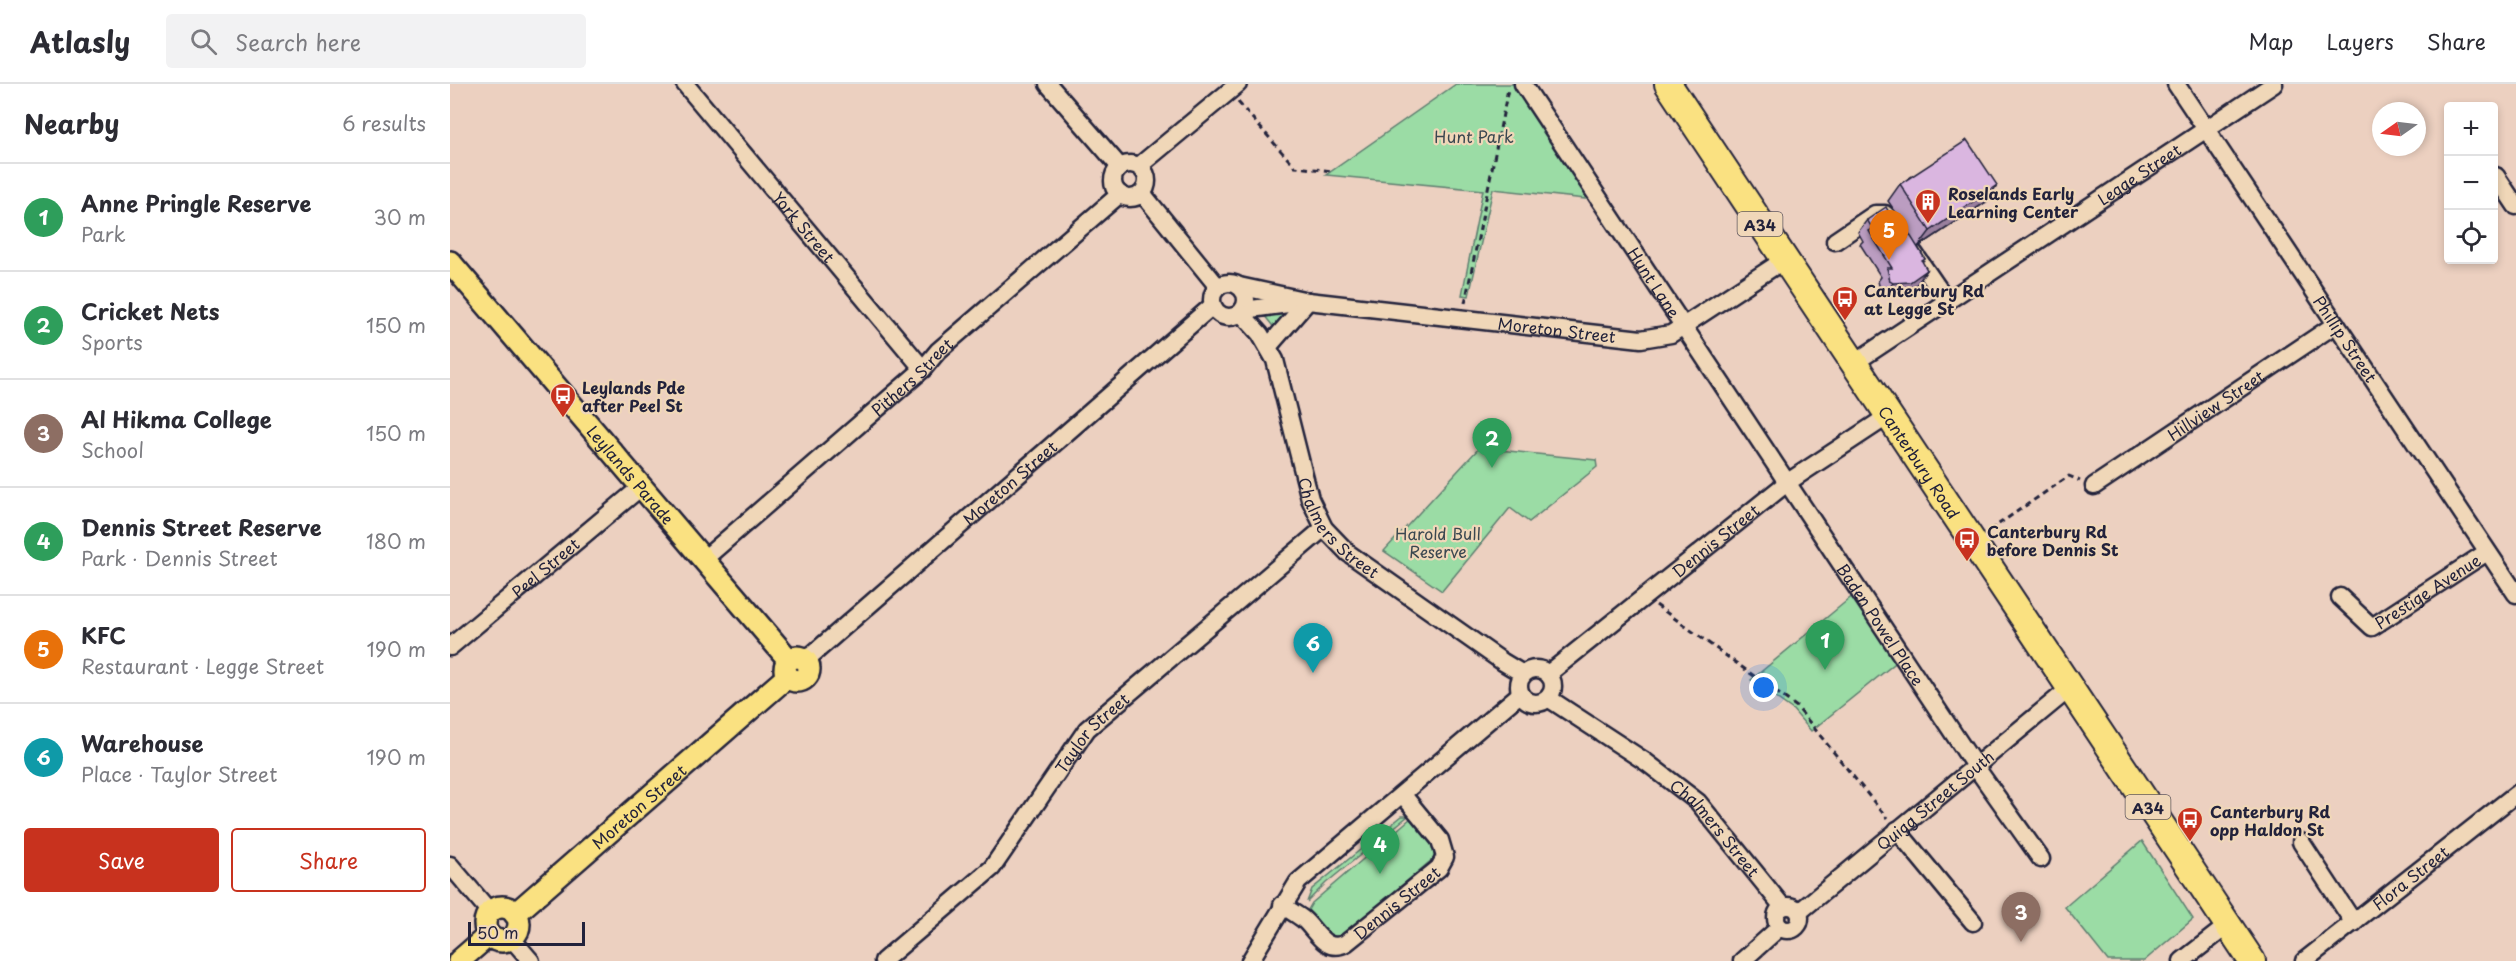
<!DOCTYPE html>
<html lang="en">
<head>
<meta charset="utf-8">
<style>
	body { margin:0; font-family:"Playpen Sans",sans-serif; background:#f2f2f3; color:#2b2b33 }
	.controls { position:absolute; right:18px; top:18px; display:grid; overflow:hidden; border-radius:6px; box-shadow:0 3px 9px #0003 }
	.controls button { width:54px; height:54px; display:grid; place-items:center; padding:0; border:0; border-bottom:2px solid #e1e1e2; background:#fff; color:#2b2b33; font:30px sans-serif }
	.compass { position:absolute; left:1922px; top:18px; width:54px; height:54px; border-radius:50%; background:#fff; box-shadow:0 3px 9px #0003; rotate:256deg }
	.scale { position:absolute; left:18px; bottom:15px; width:117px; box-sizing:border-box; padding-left:6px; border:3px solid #22223b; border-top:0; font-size:16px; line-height:21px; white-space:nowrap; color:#22223b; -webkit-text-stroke:4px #f0d7b8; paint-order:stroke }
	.you { position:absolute; left:1314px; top:604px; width:21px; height:21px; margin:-15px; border:4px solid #fff; border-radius:50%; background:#1a73e8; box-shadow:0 0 0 9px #1a73e833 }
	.badge { display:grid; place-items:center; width:39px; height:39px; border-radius:50%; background:#c8321e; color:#fff; font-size:20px; font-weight:700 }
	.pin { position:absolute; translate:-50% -50px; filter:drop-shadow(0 2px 3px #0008) }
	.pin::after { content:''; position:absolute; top:32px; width:21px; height:18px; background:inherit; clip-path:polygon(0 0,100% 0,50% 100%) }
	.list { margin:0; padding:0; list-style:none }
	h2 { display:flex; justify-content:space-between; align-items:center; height:78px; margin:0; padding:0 24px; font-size:26px }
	h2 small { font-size:20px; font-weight:400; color:#7c7c81 }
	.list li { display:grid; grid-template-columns:39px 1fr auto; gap:18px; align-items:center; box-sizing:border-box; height:108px; padding:0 24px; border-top:2px solid #e1e1e2 }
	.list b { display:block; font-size:22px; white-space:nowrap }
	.list p { margin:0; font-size:20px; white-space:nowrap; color:#7c7c81 }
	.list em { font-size:20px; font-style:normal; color:#7c7c81 }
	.actions { display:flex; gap:12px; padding:18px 24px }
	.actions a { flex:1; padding:14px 0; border:2px solid #c8321e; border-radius:6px; text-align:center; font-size:21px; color:#c8321e }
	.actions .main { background:#c8321e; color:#fff }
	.icon { flex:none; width:33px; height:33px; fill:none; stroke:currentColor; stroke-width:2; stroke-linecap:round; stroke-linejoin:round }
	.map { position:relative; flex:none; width:2066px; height:877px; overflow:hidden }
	header { display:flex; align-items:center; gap:36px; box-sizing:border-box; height:84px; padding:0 30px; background:#fff; border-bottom:2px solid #e1e1e2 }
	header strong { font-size:28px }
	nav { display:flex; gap:33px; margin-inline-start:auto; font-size:21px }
	.search { width:420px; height:54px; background:#f2f2f3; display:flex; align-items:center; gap:15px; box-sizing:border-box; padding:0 21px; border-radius:6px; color:#7c7c81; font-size:22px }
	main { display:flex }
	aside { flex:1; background:#fff }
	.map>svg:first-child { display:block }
	.green { fill:#9bdca5; stroke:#5e7f70; stroke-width:1.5 }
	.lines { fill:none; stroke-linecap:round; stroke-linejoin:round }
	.minor-casing { stroke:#22223b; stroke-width:21 }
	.major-casing { stroke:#22223b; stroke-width:26 }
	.highway-casing { stroke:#22223b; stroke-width:30 }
	.path { stroke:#22223b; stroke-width:3; stroke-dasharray:6 4.5; stroke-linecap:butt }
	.minor { stroke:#f0d7b8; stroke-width:16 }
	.major { stroke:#fae181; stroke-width:21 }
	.highway { stroke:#fae181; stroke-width:26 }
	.wall { fill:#bb9dc1; stroke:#22223b; stroke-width:1.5 }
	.shaded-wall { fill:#997f9d; stroke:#22223b; stroke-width:1.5 }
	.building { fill:#dab6e0; stroke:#22223b; stroke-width:1.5 }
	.labels { text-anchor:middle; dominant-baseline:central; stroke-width:4.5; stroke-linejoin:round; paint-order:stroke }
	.shield { fill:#f0d7b8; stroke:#605860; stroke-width:1.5 }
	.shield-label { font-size:15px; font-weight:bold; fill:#22223b }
	.park-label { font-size:16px; fill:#3a4750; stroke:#f0d7b8 }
	.street-label { font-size:16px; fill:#22223b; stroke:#f0d7b8 }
	.poi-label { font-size:16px; font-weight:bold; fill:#22223b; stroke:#f0d7b8; text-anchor:start }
</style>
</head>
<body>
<header>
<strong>Atlasly</strong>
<div class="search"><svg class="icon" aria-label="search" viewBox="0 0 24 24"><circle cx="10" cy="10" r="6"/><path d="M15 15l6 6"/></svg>Search here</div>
<nav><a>Map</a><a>Layers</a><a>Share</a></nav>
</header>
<main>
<aside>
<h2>Nearby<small>6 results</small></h2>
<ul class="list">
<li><span class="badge" style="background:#2e9e5b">1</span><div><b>Anne Pringle Reserve</b><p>Park</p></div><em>30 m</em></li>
<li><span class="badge" style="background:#2e9e5b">2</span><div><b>Cricket Nets</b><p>Sports</p></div><em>150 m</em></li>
<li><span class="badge" style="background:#8d6e63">3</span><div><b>Al Hikma College</b><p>School</p></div><em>150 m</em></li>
<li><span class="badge" style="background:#2e9e5b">4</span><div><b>Dennis Street Reserve</b><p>Park · Dennis Street</p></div><em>180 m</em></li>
<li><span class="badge" style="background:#e8710a">5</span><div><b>KFC</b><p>Restaurant · Legge Street</p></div><em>190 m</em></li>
<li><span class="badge" style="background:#0f9aa8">6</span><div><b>Warehouse</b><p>Place · Taylor Street</p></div><em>190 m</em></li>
</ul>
<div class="actions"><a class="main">Save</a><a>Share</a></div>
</aside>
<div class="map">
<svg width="2066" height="877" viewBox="0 0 2066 877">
	<rect width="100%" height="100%" fill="#ecd0c0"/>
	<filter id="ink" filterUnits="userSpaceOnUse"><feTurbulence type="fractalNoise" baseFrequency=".0167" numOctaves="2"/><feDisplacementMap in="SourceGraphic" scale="12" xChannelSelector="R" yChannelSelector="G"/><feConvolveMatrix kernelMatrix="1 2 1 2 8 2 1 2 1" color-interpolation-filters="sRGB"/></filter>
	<g filter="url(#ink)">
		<path class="green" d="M1006,0H1066L1145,116L1043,105L1019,212L1012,211L1033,106L876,91Z
			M816,229L837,231L826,246L814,231Z
			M1029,364L1146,376L1147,383L1079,438L1060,424L992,507L934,467Z
			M1405,510L1449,576L1361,647L1343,626L1301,596Z
			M952,732H958L876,799L857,818L862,805Z
			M961,734L984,764V774L892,852L880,853L858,826L862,819Z
			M1692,757L1743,835L1694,877H1658L1615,823Z"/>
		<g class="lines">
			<defs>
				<g id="minor">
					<path id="s1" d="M235,0L473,285"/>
					<path d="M598,0L670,83"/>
					<path id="s2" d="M1073,0L1525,682L1591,775"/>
					<path id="s3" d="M1726,0L2066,510"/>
					<circle cx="680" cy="97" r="17"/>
					<path d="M689,82L788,0"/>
					<path d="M2046,92L2066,122"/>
					<path d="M692,109L768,203"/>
					<path d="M1385,157L1425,130H1435L1442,138"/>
					<path d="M1464,169L1497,217"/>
					<circle cx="779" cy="216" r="17"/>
					<path id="s4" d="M789,202L858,217L1191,255L1221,250L1334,176"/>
					<path d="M794,226L846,219"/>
					<path id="s5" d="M791,229L810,250L825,276L860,415L874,444L898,469L1053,578L1073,590"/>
					<path d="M818,263L858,217"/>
					<path id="s6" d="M1404,279L1824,0"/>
					<path id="s7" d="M1644,402L1886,240"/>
					<path id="s8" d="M253,476L473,285L488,267L670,110"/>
					<path id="s9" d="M1890,513L1922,543L2037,468"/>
					<path id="s10" d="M0,563L191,403"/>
					<path id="s11" d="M356,576L762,222"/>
					<circle cx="1086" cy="602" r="17"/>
					<path id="s12" d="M1098,590L1338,398L1438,332"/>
					<path id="s13" d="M1098,614L1196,678L1248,718L1333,823"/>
					<path d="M1447,746L1523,838"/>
					<path d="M1851,758L1904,839"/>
					<path d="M0,781L40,828"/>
					<path id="s14" d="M832,821C839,826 846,830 853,835C866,846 875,870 896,859L989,784L995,773L990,756L953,711"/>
					<circle cx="1338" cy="834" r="12"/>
					<path id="s15" d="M1349,828L1619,605"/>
					<path d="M62,855L81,877"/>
					<path id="s16" d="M433,877L542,784L637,645L874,444"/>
					<path d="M800,877L848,798L1070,610"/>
					<path d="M1292,877L1330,843"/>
					<path d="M1732,877L1778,841"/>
					<path id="s17" d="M1854,877L2066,710"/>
				</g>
				<g id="major">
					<path id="s18" d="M0,178L339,576"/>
					<circle cx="347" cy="585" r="12"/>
					<circle cx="52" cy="840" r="17"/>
					<path id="s19" d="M65,830L338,592"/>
					<path d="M9,877L39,851"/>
				</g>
				<g id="highway">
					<path id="s20" d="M1218,0L1802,877"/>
				</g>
			</defs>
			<use href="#minor" class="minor-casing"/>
			<use href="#major" class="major-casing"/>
			<use href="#highway" class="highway-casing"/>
			<path class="path" d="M788,18L845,83L883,87
				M1015,219L1058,5
				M1540,446L1619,392L1630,397
				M1206,521L1347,623L1437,734"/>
			<use href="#minor" class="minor"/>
			<use href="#major" class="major"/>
			<use href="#highway" class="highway"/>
		</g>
		<path class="wall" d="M1450,100L1536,118L1468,163L1475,175L1472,178L1477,186L1468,199L1451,211L1434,212L1431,210L1428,197L1431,193L1410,160L1413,157L1408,148L1417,136L1442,134L1447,130L1438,117Z"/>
		<path class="shaded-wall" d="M1547,101L1536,118L1468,163L1480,147Z
			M1477,186L1468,199L1451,211L1434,212L1443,199Z"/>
		<path class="building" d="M1517,56L1547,101L1480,147L1450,100Z
			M1436,123L1442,134L1447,130L1475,175L1472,177L1477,186L1460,198L1443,199L1440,197L1437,184H1442L1419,147L1423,145L1417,136Z"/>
	</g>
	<defs>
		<symbol id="building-pin" viewBox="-11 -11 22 30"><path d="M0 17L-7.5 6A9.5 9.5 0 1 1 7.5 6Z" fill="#c8321e" stroke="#f0d7b8"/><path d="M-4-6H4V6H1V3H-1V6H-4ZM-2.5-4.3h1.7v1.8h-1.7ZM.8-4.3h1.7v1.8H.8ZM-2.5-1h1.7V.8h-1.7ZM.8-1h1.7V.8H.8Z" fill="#fff"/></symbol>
		<symbol id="bus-pin" viewBox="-11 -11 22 30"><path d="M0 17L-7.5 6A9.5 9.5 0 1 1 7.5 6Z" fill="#c8321e" stroke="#f0d7b8"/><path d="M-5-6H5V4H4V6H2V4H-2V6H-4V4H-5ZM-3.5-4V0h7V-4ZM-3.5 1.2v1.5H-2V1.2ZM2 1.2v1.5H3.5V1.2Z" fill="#fff"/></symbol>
	</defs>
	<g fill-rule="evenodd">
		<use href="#building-pin" x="1463" y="103" width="30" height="40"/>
		<use href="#bus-pin" x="1380" y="200" width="30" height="40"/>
		<use href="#bus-pin" x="98" y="297" width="30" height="40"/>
		<use href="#bus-pin" x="1502" y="441" width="30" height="40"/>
		<use href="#bus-pin" x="1725" y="721" width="30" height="40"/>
	</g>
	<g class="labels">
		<g class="shield">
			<rect x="1287.5" y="128" width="45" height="24" rx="4.5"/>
			<rect x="1675.5" y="711" width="45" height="24" rx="4.5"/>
		</g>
		<g class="shield-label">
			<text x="1310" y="140">A34</text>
			<text x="1698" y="723">A34</text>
		</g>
		<g class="park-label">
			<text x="1024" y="52">Hunt Park</text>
			<text x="988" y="449">Harold Bull<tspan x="988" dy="18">Reserve</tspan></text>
		</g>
		<g class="street-label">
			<text stroke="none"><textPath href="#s6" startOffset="342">Legge Street</textPath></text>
			<text stroke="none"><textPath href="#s1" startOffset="186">York Street</textPath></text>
			<text stroke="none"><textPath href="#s2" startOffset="238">Hunt Lane</textPath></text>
			<text stroke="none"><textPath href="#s4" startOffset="321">Moreton Street</textPath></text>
			<text stroke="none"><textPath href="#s3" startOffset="306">Phillip Street</textPath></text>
			<text stroke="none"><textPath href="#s8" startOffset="278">Pithers Street</textPath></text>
			<text stroke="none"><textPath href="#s7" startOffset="146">Hillview Street</textPath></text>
			<text stroke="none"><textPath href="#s20" startOffset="454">Canterbury Road</textPath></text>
			<text stroke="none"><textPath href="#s18" startOffset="279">Leylands Parade</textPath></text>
			<text stroke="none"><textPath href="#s11" startOffset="270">Moreton Street</textPath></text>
			<text stroke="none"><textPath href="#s5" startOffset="242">Chalmers Street</textPath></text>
			<text stroke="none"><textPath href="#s12" startOffset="214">Dennis Street</textPath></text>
			<text stroke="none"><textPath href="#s10" startOffset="124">Peel Street</textPath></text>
			<text stroke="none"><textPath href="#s9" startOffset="110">Prestige Avenue</textPath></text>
			<text stroke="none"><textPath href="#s2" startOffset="648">Baden Powel Place</textPath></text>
			<text stroke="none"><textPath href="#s16" startOffset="312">Taylor Street</textPath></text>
			<text stroke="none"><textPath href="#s15" startOffset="176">Quigg Street South</textPath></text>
			<text stroke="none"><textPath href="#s19" startOffset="164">Moreton Street</textPath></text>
			<text stroke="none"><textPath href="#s13" startOffset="213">Chalmers Street</textPath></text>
			<text stroke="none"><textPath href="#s17" startOffset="135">Flora Street</textPath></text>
			<text stroke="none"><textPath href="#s14" startOffset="144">Dennis Street</textPath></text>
		</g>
		<g class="poi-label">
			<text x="1498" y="109">Roselands Early<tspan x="1498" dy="18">Learning Center</tspan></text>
			<text x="1414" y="206">Canterbury Rd<tspan x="1414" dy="18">at Legge St</tspan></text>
			<text x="132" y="303">Leylands Pde<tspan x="132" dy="18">after Peel St</tspan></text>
			<text x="1537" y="447">Canterbury Rd<tspan x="1537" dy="18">before Dennis St</tspan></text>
			<text x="1760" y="727">Canterbury Rd<tspan x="1760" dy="18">opp Haldon St</tspan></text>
		</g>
	</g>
</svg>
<div class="controls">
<button>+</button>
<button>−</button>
<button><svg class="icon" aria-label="locate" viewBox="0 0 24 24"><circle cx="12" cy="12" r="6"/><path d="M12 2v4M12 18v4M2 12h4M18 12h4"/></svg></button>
</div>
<svg class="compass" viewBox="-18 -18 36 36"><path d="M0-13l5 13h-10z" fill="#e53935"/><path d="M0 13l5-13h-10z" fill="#7c7c81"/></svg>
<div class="scale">50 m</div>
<div class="you"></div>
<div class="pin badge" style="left:1375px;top:586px;background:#2e9e5b">1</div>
<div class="pin badge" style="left:1042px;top:384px;background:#2e9e5b">2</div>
<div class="pin badge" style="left:1571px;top:858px;background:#8d6e63">3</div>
<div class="pin badge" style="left:930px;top:790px;background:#2e9e5b">4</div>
<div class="pin badge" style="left:1439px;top:176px;background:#e8710a">5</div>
<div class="pin badge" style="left:863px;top:589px;background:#0f9aa8">6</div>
</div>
</main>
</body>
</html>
